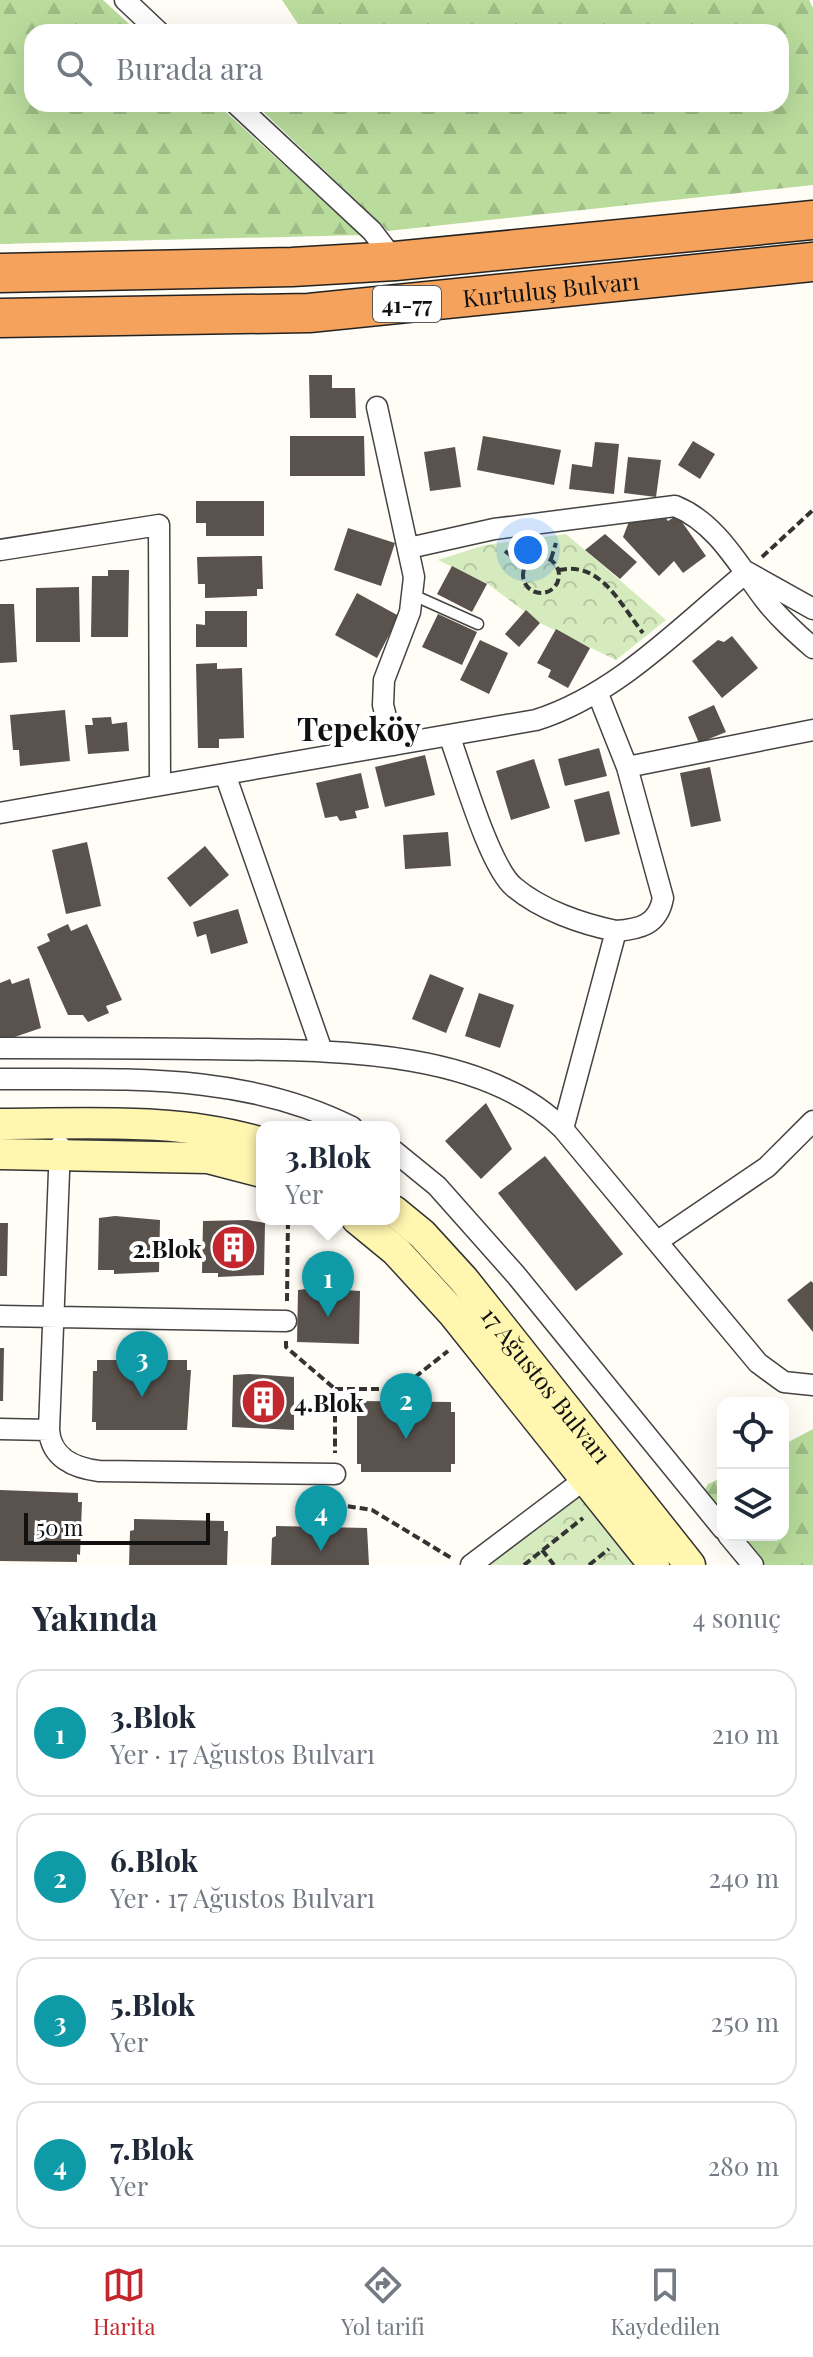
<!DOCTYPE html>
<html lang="tr">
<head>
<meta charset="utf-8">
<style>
	body { margin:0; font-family:"Playfair Display",serif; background:#f2f2f3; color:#1f2937 }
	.controls { position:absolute; right:24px; bottom:24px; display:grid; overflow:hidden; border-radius:16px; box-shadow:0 8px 32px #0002 }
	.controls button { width:72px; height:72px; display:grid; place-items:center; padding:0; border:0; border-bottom:2px solid #e0e1e3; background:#fff; color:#1f2937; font:40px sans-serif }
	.scale { position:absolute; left:24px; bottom:20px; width:186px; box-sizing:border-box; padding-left:8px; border:4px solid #111; border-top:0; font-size:22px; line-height:28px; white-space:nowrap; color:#111; -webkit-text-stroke:6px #fff; paint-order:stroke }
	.you { position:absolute; left:528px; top:550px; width:28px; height:28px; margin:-20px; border:6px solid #fff; border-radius:50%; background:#1a73e8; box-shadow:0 0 0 12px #1a73e833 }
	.badge { display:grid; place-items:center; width:52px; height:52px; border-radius:50%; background:#c4262e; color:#fff; font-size:26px; font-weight:700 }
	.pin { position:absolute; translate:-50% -66px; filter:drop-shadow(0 2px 4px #0008) }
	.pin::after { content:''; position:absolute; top:42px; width:28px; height:24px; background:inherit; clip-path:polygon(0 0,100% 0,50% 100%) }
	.popup { position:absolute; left:256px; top:1121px; width:144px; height:104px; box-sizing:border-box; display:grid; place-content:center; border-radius:16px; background:#fff; filter:drop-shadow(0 2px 6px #0005); font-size:26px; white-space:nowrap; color:#747a83 }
	.popup b { font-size:30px; color:#1f2937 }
	.popup::after { content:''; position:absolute; left:50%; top:100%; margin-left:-16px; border:16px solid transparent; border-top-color:#fff }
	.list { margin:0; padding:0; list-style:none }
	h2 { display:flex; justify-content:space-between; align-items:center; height:104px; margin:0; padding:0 32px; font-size:34px }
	h2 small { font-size:26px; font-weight:400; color:#747a83 }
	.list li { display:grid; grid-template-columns:52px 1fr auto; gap:24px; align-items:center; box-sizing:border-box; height:128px; margin:0 16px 16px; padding:0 16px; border:2px solid #e0e1e3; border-radius:24px }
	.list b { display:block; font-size:30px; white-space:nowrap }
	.list p { margin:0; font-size:26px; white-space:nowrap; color:#747a83 }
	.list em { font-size:26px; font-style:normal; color:#747a83 }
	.icon { flex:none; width:44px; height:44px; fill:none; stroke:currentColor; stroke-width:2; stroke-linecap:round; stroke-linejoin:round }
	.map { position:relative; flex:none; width:813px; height:1565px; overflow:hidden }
	.search { position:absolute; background:#fff; box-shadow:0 8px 32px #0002; left:24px; right:24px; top:24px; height:88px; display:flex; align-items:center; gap:20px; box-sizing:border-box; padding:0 28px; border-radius:24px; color:#747a83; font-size:30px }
	.sheet { height:680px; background:#fff }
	nav { display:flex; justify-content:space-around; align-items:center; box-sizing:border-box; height:112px; border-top:2px solid #e0e1e3; background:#fff; font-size:22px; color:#747a83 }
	nav a { display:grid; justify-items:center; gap:4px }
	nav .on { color:#c4262e }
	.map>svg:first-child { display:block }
	.forest { fill:url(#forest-firs) }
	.park { fill:url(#park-crowns) }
	.building { fill:#5a524d }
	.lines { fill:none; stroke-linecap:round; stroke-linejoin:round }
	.lane-casing { stroke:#444; stroke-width:13 }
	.street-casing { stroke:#444; stroke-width:23 }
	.secondary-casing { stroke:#333; stroke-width:33 }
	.highway-casing { stroke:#222; stroke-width:41 }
	.path { stroke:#333; stroke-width:4; stroke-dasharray:8 4; stroke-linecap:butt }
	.lane { stroke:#fff; stroke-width:10 }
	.street { stroke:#fff; stroke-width:20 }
	.secondary { stroke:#fff6b0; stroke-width:30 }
	.highway { stroke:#f5a25d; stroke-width:38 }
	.labels { text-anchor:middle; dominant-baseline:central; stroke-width:8; stroke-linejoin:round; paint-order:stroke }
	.shield { fill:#fff; stroke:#585858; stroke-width:2 }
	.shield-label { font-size:22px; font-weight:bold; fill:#111 }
	.street-label { font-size:24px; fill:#111; stroke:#fff }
	.poi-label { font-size:24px; font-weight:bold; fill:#111; stroke:#fff; text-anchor:end }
	.district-label { font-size:32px; font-weight:bold; fill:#111; stroke:#fff }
</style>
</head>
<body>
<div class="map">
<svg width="813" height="1565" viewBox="0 0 813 1565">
	<defs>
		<pattern id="forest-firs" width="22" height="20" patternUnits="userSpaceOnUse" patternTransform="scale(2)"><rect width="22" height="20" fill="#b9dc9c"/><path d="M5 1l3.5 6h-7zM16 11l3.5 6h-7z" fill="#9ebc85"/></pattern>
		<pattern id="park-crowns" width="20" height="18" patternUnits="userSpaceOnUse" patternTransform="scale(2)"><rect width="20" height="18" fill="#d5ebbd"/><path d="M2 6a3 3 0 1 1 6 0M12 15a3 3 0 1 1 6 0" fill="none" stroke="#b6c8a1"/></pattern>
	</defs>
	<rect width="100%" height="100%" fill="#fffdf5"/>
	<path class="forest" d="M0,0H103L138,32H32V104H217L361,235L0,244Z
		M282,0H809L813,8V185L388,231L255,104H781V32H287L298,24Z
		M813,1429V1565H764L739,1535H783V1445Z
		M723,1477V1516L704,1491L708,1484Z"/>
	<path class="park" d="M566,534L666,620L616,660L540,623L488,584L438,560L485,545Z
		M576,1493L634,1565H486Z"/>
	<path class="building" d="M309,375H332V388H355L356,418H310Z
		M290,436H364L365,476H290Z
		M483,436L561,450L554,485L477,470Z
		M693,441L715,454L700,479L678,465Z
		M595,442L619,444L614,494L569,489L572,464L592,467Z
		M455,447L461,487L430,491L424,452Z
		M628,457L661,460L656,497L624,493Z
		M196,501H264V536H206V523H196Z
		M662,513L668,521L677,515L706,556L683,573L674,561L659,576L623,537L630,519Z
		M348,528L395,543L381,586L334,570Z
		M605,534L637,562L620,579L585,550Z
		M262,556L263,589H257V596L205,598V584H198L197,557Z
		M452,566L487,584L472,612L437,594Z
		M108,570H129L128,637H91L92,576H108Z
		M79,587L80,642H36V588Z
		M357,593L399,616L377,658L335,635Z
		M0,604H14L17,662L0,663Z
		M526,610L540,623L519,647L505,634Z
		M205,611H247V647H196V624L205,625Z
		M438,614L477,632L462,665L422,647Z
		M556,629L590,648L568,688L548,677L551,670L537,663Z
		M732,636L758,668L722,698L692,661L718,640L724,642Z
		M480,640L508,653L489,694L460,680Z
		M217,663V669L242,668L244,738L219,739V748H198L196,664Z
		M714,705L726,732L699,743L688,717Z
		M65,710L70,761L20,766L19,750H13L10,715Z
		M111,717L112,724L127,722L129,751L88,754L85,725H93L92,718Z
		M599,748L607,776L565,786L558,759Z
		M425,755L435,795L385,807L375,767Z
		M534,759L550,808L511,820L496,771Z
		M710,767L721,821L691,827L680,773Z
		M361,773L369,808L355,811L357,818L340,821L337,816L325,818L316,783Z
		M609,791L620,834L585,842L574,800Z
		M448,832L451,866L405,869L403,835Z
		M87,842L101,906L66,914L52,850Z
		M205,846L229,875L190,907L167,878Z
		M238,909L248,943L211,954L206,934L197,937L193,922Z
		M68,924L71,931L87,924L122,1000L106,1006L109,1013L88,1022L83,1015H68L37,947L50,941L47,934Z
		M430,974L464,988L446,1033L412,1019Z
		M29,978L41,1028L0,1042V983L10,979L12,984Z
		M479,993L514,1005L500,1048L465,1036Z
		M486,1103L512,1149L481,1179L445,1141Z
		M545,1156L623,1254L576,1291L498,1193Z
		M115,1216L160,1220L159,1272L114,1274V1270H98L99,1218Z
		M248,1220L265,1223L264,1275L218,1277V1273H202L203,1221Z
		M0,1223H8L7,1276H0Z
		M811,1281L813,1283V1332L787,1300Z
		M314,1288L360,1291L359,1344L297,1342L298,1290Z
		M0,1348H4L3,1401H0Z
		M97,1360H187V1370H191L187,1430H96V1422H92L93,1371H97Z
		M249,1374L294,1377V1430L232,1427L233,1375Z
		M361,1401L451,1402V1412H455V1464H451V1472H361V1464H357V1413L361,1412Z
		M0,1490L78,1493V1502H82L80,1555L77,1554V1562L0,1561Z
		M134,1519L224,1521V1531H228L227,1565H129L130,1531L134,1530Z
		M276,1526L367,1528L369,1565H271L272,1538L276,1536Z"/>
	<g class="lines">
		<defs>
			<path id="lane" d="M413,595L478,624"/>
			<path id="street" d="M125,0L159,32
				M236,104L372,231L395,261
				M377,407L414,577L410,612L384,680L383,705L393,745
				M409,548L494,529L675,506C717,523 739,566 765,600C779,618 796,633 813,648
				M0,550L159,525L160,785
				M598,694L627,767L663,898C658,925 640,929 616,931
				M449,735C462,770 489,866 514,887C541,910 582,924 616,931L563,1129
				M627,767L813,730
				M225,774L322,1051
				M0,813L536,720C618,694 681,626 747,572L813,609
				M0,1048C69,1048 139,1048 208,1049C318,1051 480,1045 563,1129L758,1363L784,1382L813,1385
				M0,1079C121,1080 240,1071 352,1127
				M60,1146L49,1430C51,1458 74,1468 99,1471L335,1474
				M394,1151L437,1186L516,1275L723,1529
				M658,1241L767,1167L813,1121
				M0,1316L286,1321
				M0,1429L49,1430
				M728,1535L753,1565
				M471,1565L585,1479"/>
			<g id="secondary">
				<path d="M0,1124C87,1124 178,1117 262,1143"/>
				<path d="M0,1154L208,1158L262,1172"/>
				<path id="s1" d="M394,1211L422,1234L464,1280L690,1565"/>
				<path d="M357,1219L396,1251L452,1312L654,1565"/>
			</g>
			<g id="highway">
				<path d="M0,273L292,267L395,261L813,220"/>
				<path id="s2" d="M0,318L309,313L813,262"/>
			</g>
		</defs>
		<use href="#lane" class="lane-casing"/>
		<use href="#street" class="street-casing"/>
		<use href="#secondary" class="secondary-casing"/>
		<use href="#highway" class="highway-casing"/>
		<path class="path" d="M505,551L525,567
			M523 575a18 18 0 1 1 36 0a18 18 0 1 1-36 0Z
			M762,557L813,510
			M551,559L556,543
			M559,570C601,561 620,604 643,633
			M287,1301L288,1219
			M286,1341V1347L335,1389V1453
			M335,1389H400L448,1351
			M334,1494V1504L372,1510L453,1559
			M542,1550L554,1565
			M524,1565L583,1518
			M589,1565L609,1549"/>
		<use href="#lane" class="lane"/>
		<use href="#street" class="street"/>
		<use href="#secondary" class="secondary"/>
		<use href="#highway" class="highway"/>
	</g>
	<defs>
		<symbol id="building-disc" viewBox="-11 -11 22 22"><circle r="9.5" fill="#c4262e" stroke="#fff"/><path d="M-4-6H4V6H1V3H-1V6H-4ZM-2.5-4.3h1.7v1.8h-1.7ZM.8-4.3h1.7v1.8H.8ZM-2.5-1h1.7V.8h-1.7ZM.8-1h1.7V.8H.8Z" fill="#fff"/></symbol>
	</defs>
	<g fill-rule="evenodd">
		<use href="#building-disc" x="208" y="1222" width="51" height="51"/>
		<use href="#building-disc" x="238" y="1376" width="51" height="51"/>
	</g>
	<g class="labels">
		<rect class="shield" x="373" y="286" width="68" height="36" rx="6"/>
		<g class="shield-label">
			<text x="407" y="304">41-77</text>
		</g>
		<g class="street-label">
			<text stroke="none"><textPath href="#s2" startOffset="552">Kurtuluş Bulvarı</textPath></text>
			<text stroke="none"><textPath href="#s1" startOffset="232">17 Ağustos Bulvarı</textPath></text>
		</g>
		<g class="poi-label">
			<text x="202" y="1248">2.Blok</text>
			<text x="294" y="1402" text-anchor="start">4.Blok</text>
		</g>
		<g class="district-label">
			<text x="359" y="727">Tepeköy</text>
		</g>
	</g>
</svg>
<div class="controls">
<button><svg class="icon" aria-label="locate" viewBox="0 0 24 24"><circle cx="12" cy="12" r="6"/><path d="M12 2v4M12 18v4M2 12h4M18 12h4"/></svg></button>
<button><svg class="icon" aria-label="layers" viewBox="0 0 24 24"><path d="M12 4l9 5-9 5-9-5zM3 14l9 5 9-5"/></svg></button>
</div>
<div class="scale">50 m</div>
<div class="you"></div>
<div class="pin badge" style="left:328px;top:1317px;background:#0f9aa8">1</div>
<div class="popup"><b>3.Blok</b>Yer</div>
<div class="pin badge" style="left:406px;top:1439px;background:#0f9aa8">2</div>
<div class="pin badge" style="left:142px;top:1397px;background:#0f9aa8">3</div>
<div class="pin badge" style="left:321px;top:1551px;background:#0f9aa8">4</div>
<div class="search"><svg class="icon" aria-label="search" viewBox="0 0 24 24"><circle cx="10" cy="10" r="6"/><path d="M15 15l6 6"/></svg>Burada ara</div>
</div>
<section class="sheet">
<h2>Yakında<small>4 sonuç</small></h2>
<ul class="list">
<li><span class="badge" style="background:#0f9aa8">1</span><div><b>3.Blok</b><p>Yer · 17 Ağustos Bulvarı</p></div><em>210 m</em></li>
<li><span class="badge" style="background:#0f9aa8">2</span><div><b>6.Blok</b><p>Yer · 17 Ağustos Bulvarı</p></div><em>240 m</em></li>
<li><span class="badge" style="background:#0f9aa8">3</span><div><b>5.Blok</b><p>Yer</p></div><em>250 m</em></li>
<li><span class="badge" style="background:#0f9aa8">4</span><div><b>7.Blok</b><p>Yer</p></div><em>280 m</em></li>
</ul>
</section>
<nav>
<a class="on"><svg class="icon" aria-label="map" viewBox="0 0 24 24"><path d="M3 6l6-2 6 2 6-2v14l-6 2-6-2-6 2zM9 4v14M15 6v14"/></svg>Harita</a>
<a><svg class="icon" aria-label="directions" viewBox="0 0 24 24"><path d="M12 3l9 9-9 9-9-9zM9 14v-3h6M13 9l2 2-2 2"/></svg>Yol tarifi</a>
<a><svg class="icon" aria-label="saved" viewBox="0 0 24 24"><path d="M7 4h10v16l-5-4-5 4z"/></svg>Kaydedilen</a>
</nav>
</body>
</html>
